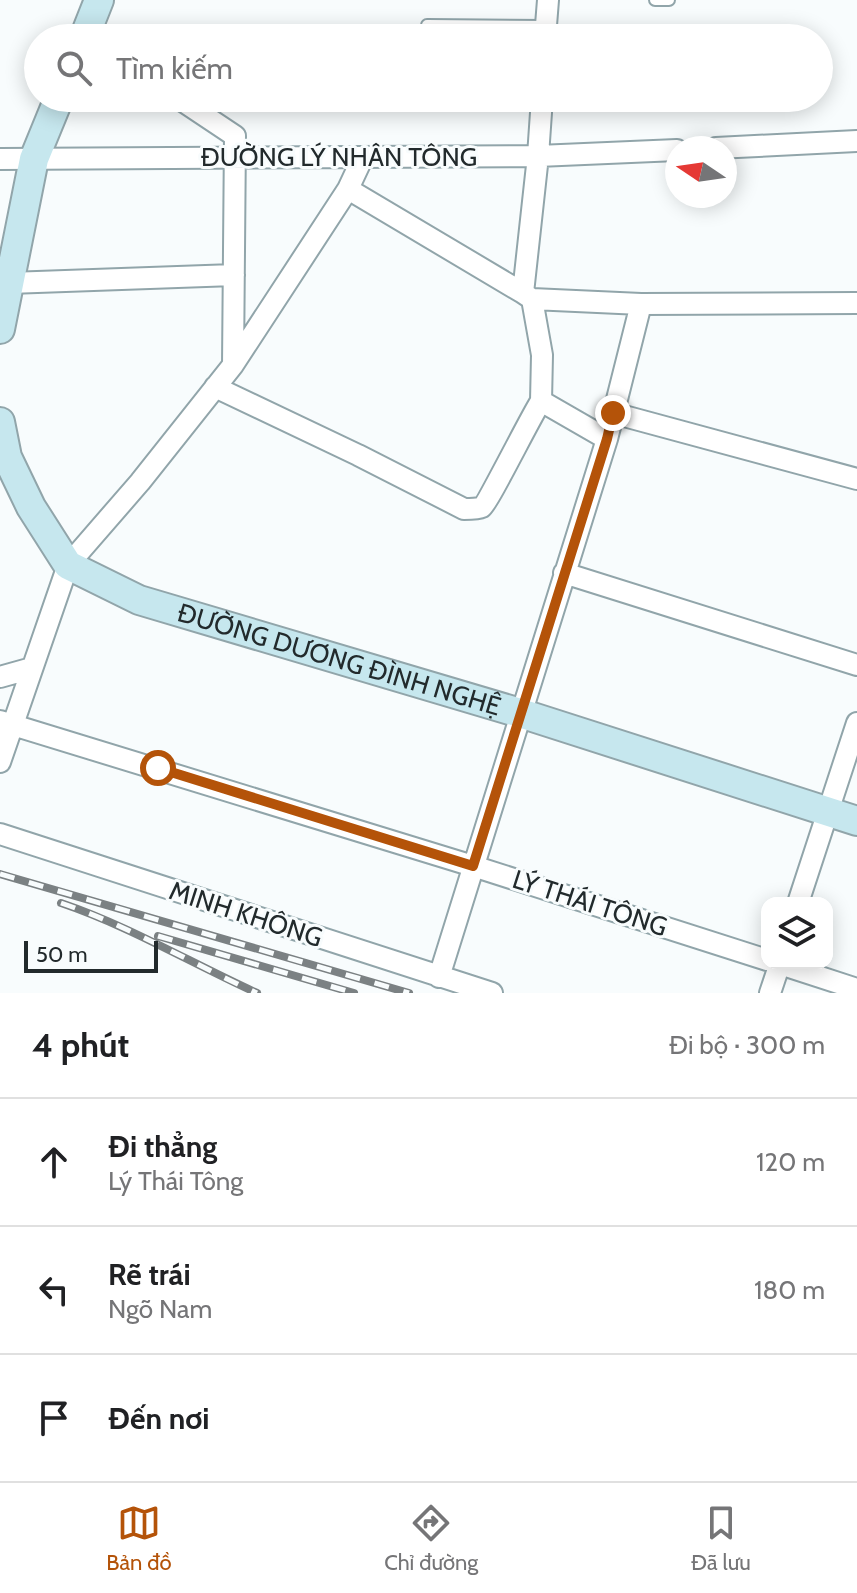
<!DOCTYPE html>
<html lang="vi">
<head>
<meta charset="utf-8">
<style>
	body { margin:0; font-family:Cabin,sans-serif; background:#f2f2f2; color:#202124 }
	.controls { position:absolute; right:24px; bottom:24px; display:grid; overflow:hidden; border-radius:16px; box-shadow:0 4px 20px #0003 }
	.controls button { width:72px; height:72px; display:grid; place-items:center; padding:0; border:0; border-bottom:2px solid #e0e0e0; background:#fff; color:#202124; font:40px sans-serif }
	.compass { position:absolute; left:665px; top:136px; width:72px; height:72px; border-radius:50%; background:#fff; box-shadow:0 4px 20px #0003; rotate:283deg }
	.scale { position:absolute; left:24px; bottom:20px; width:134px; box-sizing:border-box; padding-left:8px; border:4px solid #222a2c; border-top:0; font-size:22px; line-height:28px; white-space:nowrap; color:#222a2c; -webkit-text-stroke:6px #f8fcfd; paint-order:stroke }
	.stop { position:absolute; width:24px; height:24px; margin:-18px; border:6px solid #b45309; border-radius:50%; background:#fff }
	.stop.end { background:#b45309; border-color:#fff; box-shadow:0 2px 8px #0008 }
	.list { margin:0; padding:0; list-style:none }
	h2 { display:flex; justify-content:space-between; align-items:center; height:104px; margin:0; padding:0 32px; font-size:34px }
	h2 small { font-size:26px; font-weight:400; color:#757577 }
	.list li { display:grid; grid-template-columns:52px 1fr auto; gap:24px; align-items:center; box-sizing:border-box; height:128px; padding:0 32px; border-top:2px solid #e0e0e0 }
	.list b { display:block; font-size:30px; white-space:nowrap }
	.list p { margin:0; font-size:26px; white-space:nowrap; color:#757577 }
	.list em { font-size:26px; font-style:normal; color:#757577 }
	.icon { flex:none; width:44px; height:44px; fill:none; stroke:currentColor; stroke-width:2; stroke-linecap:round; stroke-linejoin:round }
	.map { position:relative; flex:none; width:857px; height:993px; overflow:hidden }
	.search { position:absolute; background:#fff; box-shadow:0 4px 20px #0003; left:24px; right:24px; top:24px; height:88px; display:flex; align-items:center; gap:20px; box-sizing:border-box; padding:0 28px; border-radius:44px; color:#757577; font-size:30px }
	.sheet { height:488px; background:#fff }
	nav { display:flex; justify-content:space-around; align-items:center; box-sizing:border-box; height:112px; border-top:2px solid #e0e0e0; background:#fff; font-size:22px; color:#757577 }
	nav a { display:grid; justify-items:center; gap:4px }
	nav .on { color:#b45309 }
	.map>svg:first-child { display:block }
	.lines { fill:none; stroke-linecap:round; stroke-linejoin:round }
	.service-casing { stroke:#91a5aa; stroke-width:14 }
	.minor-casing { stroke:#91a5aa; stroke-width:24 }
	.secondary-casing { stroke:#91a5aa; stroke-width:32 }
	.service { stroke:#fff; stroke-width:10 }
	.minor { stroke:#fff; stroke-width:20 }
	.secondary { stroke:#c6e7ee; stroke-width:28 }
	.rail-casing { stroke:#7b8183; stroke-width:8 }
	.rail { stroke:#f8fcfd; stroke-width:5; stroke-dasharray:15; stroke-linecap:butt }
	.route { stroke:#b45309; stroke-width:10 }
	.labels { text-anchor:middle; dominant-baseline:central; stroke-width:6; stroke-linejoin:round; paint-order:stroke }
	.street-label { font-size:26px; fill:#222a2c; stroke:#f8fcfd }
</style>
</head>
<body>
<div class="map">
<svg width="857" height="993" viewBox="0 0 857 993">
	<rect width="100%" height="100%" fill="#f8fcfd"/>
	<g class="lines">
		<defs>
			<path id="service" d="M655,0H669
				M427,25L546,26"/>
			<path id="minor" d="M545,38L548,0
				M178,98L235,136L233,365
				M542,98L538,156L523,293L532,299L641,304L857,303
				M716,148L857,141
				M0,159L538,156L677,150
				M348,189L523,293
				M9,283L234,275
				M532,299L542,355L541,401
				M215,387L358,455L464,509C470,509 478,509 482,507C488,503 531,416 541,401L607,439
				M613,413L857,479
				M564,573L857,665
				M0,677L32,668
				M0,721L473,866L767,960
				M0,762L68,565L140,482L233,365L348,189L363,157
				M0,834L492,993
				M798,903L857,723
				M777,963L857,989
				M439,977L607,439L641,304
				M770,993L780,963"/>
			<g id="secondary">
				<path d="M84,38L99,0"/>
				<path d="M0,329L34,159L59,98"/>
				<path id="s1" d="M0,422L7,457L31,507L68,565L139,600L520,713L857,821"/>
			</g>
		</defs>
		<use href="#service" class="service-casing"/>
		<use href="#minor" class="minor-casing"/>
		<use href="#secondary" class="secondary-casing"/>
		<use href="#service" class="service"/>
		<use href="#minor" class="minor"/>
		<use href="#secondary" class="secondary"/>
		<defs>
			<path id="rail" d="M0,874L409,993
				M61,903C129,926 191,963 257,993
				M158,936L354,993"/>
		</defs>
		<use href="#rail" class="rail-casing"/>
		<use href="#rail" class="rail"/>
	</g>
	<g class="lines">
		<path class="route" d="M158,768L473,866L607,439L613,413"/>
	</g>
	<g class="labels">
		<g class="street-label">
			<text x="339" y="157">ĐƯỜNG LÝ NHÂN TÔNG</text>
			<text stroke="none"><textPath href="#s1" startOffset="448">ĐƯỜNG DƯƠNG ĐÌNH NGHỆ</textPath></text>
			<text transform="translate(590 903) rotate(18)">LÝ THÁI TÔNG</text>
			<text transform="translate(246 914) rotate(18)">MINH KHÔNG</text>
		</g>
	</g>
</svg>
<div class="controls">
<button><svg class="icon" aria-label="layers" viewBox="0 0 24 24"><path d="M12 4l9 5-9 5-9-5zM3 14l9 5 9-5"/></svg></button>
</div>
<svg class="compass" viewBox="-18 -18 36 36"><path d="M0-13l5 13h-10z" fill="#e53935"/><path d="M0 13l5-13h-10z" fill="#757577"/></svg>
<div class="scale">50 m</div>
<div class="stop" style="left:158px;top:768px"></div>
<div class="stop end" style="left:613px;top:413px"></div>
<div class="search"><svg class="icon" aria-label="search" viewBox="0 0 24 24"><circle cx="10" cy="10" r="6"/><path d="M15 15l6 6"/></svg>Tìm kiếm</div>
</div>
<section class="sheet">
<h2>4 phút<small>Đi bộ · 300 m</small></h2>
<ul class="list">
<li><svg class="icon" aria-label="ahead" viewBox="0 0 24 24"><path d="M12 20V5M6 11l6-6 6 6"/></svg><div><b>Đi thẳng</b><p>Lý Thái Tông</p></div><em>120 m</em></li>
<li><svg class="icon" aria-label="left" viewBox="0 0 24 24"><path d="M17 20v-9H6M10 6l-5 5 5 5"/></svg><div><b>Rẽ trái</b><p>Ngõ Nam</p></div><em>180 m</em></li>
<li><svg class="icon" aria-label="arrive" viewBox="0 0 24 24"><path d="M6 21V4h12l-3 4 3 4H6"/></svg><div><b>Đến nơi</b></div></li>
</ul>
</section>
<nav>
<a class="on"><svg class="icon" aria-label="map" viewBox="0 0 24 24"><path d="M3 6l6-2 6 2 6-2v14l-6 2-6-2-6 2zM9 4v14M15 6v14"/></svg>Bản đồ</a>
<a><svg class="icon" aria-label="directions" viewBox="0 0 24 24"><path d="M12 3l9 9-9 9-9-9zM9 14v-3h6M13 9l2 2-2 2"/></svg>Chỉ đường</a>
<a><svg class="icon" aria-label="saved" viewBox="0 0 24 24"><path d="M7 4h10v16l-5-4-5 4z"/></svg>Đã lưu</a>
</nav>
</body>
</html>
